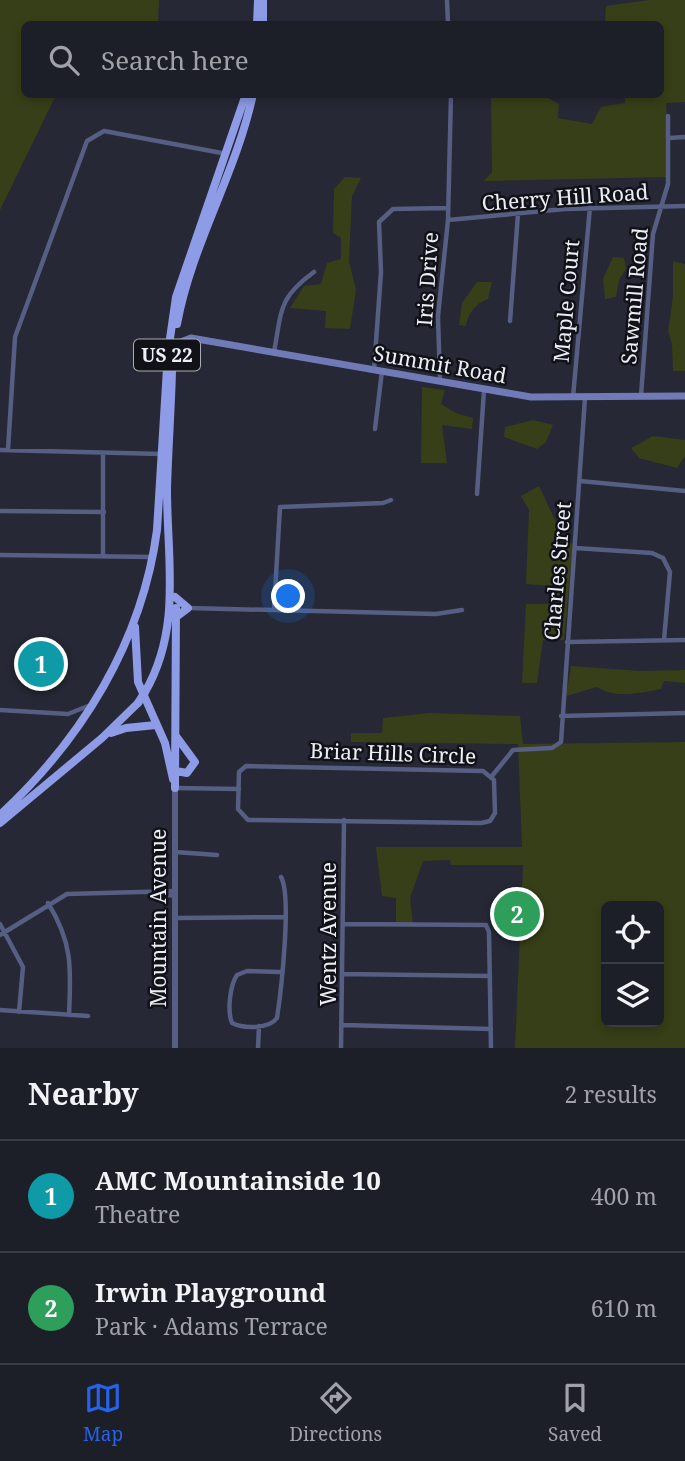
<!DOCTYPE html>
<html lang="en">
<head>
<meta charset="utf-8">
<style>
	body { margin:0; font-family:"Noto Serif",serif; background:#292b34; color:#f1f3f6 }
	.controls { position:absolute; right:21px; bottom:21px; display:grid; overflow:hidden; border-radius:10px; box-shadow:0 4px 10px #0003 }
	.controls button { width:63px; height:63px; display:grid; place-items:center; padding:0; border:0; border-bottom:2px solid #3a3c45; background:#1c1e28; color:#f1f3f6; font:35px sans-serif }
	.you { position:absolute; left:289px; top:597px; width:24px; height:24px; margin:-18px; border:5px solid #fff; border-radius:50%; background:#1a73e8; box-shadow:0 0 0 10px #1a73e833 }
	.badge { display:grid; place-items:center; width:46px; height:46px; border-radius:50%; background:#2563eb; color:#fff; font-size:23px; font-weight:700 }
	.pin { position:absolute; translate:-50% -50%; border:4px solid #fff; box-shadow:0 2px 7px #0006 }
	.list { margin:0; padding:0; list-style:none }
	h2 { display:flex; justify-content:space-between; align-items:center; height:91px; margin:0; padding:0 28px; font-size:30px }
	h2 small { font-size:23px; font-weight:400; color:#a0a2a8 }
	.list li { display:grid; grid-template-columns:46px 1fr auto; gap:21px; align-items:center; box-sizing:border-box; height:112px; padding:0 28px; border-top:2px solid #3a3c45 }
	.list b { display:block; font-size:26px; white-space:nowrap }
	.list p { margin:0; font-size:23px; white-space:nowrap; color:#a0a2a8 }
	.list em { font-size:23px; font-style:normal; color:#a0a2a8 }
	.icon { flex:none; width:38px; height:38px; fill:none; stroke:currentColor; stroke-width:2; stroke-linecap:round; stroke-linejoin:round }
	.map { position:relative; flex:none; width:685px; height:1048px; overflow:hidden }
	.search { position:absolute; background:#1c1e28; box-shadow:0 4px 10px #0003; left:21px; right:21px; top:21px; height:77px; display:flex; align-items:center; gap:18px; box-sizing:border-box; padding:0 24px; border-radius:10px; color:#a0a2a8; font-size:26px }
	.sheet { height:315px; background:#1c1e28 }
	nav { display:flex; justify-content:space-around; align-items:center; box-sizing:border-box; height:98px; border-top:2px solid #3a3c45; background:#1c1e28; font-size:19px; color:#a0a2a8 }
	nav a { display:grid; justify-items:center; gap:4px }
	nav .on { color:#2563eb }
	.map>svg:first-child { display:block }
	.green { fill:#373f18; fill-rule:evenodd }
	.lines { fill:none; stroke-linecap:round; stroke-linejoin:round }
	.minor { stroke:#565e83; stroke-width:4.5 }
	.tertiary { stroke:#565e83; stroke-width:6 }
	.secondary { stroke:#6f7ab6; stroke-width:7 }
	.trunk { stroke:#8e9be6; stroke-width:8 }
	.trunk-bridge { stroke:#8e9be6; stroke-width:8 }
	.labels { text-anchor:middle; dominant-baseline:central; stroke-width:5; stroke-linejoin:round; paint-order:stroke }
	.shield { fill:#101217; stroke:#aaacb4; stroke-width:2 }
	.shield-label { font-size:19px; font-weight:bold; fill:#eceef7 }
	.street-label { font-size:21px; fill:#eceef7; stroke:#101217 }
</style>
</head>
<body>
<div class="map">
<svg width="685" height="1048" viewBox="0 0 685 1048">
	<rect width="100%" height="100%" fill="#262835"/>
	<path class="green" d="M0,0H159L158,24H24V94L56,95L0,210Z
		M649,0H685V102L666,103L670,177L484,181L492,172L491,95H534L538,98L543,95L559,104L558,118L592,124L601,107L625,103V95L660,94V24H605L606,6Z
		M345,177L361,178L352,196L349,261L356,290L350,329L325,328L326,311L290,308L304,286L321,284L327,263L341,259V238L333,233L334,189Z
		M613,257L624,258L626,269L619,280L616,297L605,299L603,279Z
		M673,261L685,264V371H673L672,344L668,331L673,297Z
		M477,282H492L488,299C476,303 468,313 466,326L459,325L462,303Z
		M422,387L445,390L441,404L456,413L473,418L472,429L442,425L447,463H421Z
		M533,420L553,425L546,442L537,449L504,437L505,427Z
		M653,436L685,440V456L677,468L639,458L631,448Z
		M539,486L565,541L573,544L564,640H543L537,683H522L526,604H550L551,586L526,584L529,510L521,496Z
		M571,666L641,671L685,670V683L664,681L661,689C641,693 615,699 597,687L566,696Z
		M430,713L520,716L523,744L685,742V1048H515L523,865H451L450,860L423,861L410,898L413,925H396V898L382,896L376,847H522L518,744L351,742V733H382L383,718ZM606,906H659V1022H606Z"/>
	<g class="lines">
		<path class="minor" d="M447,0L448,24
			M669,138L685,137
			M448,220L565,209L685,206
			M510,321L518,214
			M274,352C282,310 278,298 314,272
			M374,370L381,272L379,222L393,209L447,208
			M440,381L438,316L448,220L451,94
			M641,396L653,234L668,184V116
			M573,397L590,207
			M375,429L382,371
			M0,450L162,454
			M8,450L15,337L87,141L104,131L227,154
			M103,453V555
			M580,481L685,491
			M477,494L484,390
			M0,511L104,512
			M575,548L652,553L663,558L670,572L664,640
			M0,555L153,557
			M188,608L436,614L462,610
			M274,610L280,507L383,503L391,500
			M567,642L685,640
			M0,710L68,714L88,706
			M561,716L685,713
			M246,766L483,771L494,780L495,813L490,821L481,823L248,820L238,809L239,772Z
			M492,776L513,750L552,748L561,742L585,398
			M175,788L239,789
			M175,852L217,855
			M149,892L175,896
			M48,903C73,943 71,969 69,1015
			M176,918L285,917
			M0,924L23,967L19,1012
			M343,924L486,925L489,932L491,1048
			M0,935L67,894L176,891
			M280,972L247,971L237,975C230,985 227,1011 232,1023C244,1029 269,1029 277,1018C281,992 292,896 281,877
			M343,974L490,976
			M0,1010L88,1016
			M343,1025L491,1029
			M258,1048L259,1026
			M341,1048L344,820"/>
		<path class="tertiary" d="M175,788V1048"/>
		<path class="secondary" d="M173,345L191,338L531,397L685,396"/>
		<path class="trunk" d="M257,24L258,0
			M263,24V0
			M177,324C192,243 236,174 253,94
			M175,597L188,608L176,617
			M135,627L138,682L165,743L173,779
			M145,692C182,628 167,560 167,489C168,450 171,410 172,371
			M111,733L126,728L156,725
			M176,736L195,762L187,773L176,771
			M175,788L176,608
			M0,815C82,739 142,642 157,530L168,352L176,297L246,94
			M0,823L102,738L138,703"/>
		<path class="trunk-bridge" d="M138,703L145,692"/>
	</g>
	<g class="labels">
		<rect class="shield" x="134" y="339.5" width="66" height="31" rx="5"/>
		<g class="shield-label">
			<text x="167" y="355">US 22</text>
		</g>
		<g class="street-label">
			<text transform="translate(565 197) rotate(-4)">Cherry Hill Road</text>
			<text transform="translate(427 279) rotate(-86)">Iris Drive</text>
			<text transform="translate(634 296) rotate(-85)">Sawmill Road</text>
			<text transform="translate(566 301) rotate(-85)">Maple Court</text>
			<text transform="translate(440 364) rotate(10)">Summit Road</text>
			<text transform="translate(557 571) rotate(-85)">Charles Street</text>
			<text transform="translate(393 753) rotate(2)">Briar Hills Circle</text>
			<text transform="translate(158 918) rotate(-90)">Mountain Avenue</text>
			<text transform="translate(328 934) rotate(-90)">Wentz Avenue</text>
		</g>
	</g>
</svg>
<div class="controls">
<button><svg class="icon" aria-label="locate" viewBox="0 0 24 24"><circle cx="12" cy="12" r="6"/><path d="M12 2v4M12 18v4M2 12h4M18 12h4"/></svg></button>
<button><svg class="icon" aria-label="layers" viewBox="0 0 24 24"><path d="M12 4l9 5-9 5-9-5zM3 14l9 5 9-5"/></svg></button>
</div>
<div class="you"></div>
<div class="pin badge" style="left:41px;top:664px;background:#0f9aa8">1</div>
<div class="pin badge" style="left:517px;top:914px;background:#2e9e5b">2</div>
<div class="search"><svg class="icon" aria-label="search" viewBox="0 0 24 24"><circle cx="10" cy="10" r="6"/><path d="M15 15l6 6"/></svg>Search here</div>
</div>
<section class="sheet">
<h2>Nearby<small>2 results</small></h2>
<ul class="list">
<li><span class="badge" style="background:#0f9aa8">1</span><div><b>AMC Mountainside 10</b><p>Theatre</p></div><em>400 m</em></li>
<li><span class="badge" style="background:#2e9e5b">2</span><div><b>Irwin Playground</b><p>Park · Adams Terrace</p></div><em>610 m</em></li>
</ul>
</section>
<nav>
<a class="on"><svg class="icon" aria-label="map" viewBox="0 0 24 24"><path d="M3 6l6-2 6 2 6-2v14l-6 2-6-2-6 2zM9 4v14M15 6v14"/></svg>Map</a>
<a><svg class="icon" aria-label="directions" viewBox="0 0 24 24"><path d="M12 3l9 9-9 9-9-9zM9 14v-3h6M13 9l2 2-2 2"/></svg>Directions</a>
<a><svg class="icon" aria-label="saved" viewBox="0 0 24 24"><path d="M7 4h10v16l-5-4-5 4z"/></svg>Saved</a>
</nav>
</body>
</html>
